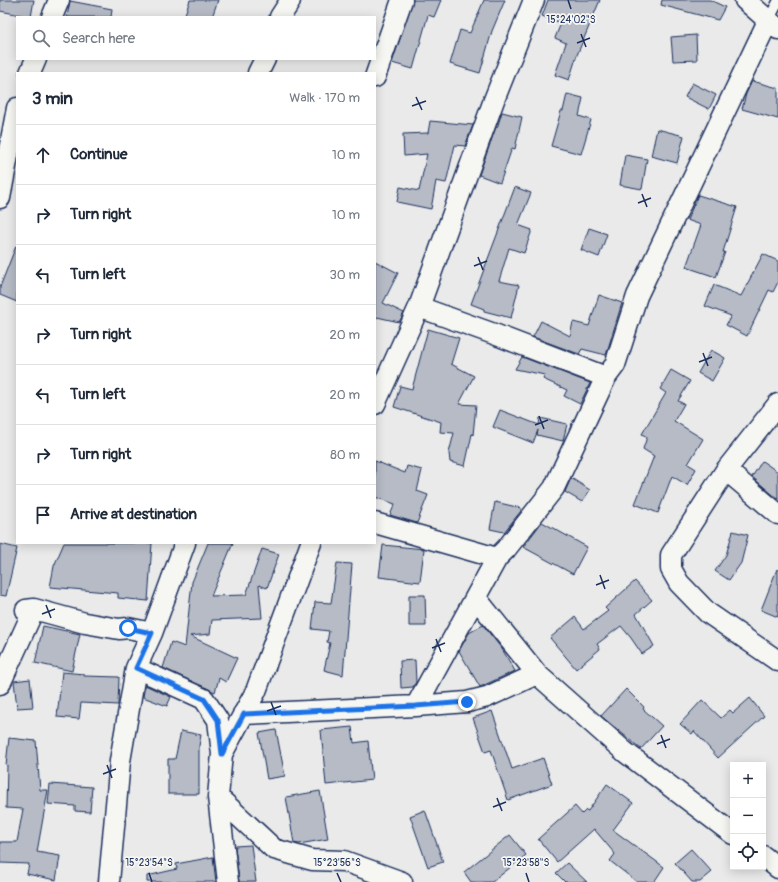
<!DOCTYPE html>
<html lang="en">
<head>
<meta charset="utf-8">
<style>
	body { margin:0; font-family:Pangolin,sans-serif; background:#f2f2f3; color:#1f2937 }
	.controls { position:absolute; right:12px; bottom:12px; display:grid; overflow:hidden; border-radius:0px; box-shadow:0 2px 10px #0003 }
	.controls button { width:36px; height:36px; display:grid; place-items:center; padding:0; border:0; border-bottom:1px solid #e0e1e3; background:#fff; color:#1f2937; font:20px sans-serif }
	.stop { position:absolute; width:12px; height:12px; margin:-9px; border:3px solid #1a73e8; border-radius:50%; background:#fff }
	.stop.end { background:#1a73e8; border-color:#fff; box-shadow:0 1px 4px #0008 }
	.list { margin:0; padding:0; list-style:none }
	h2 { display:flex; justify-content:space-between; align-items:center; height:52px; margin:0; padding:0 16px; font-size:17px }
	h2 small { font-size:13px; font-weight:400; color:#747a83 }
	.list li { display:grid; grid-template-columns:26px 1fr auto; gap:12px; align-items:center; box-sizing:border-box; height:60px; padding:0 16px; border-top:1px solid #e0e1e3 }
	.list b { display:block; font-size:15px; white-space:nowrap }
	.list em { font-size:13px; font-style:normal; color:#747a83 }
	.icon { flex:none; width:22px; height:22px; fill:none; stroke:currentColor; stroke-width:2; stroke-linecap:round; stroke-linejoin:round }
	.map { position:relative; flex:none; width:778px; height:882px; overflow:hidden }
	.search { position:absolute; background:#fff; box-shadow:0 2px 10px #0003; left:16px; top:16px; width:360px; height:44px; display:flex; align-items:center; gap:10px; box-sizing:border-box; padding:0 14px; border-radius:0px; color:#747a83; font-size:15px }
	.panel { position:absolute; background:#fff; box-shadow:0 2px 10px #0003; left:16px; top:72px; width:360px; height:472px; border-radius:0px }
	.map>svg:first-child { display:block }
	.building { fill:#b6bbc6; stroke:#1b2f5e }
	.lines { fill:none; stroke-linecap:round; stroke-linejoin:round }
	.lane-casing { stroke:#1b2f5e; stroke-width:13 }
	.street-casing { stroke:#1b2f5e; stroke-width:23 }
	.lane { stroke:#f6f6f2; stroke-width:10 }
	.street { stroke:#f6f6f2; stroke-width:20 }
	.route { stroke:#1a73e8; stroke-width:5 }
	.ticks { fill:none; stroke:#1b2f5e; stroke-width:1.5 }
	.ticks-label { font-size:10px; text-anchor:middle; fill:#1b2f5e; stroke:#f6f6f2; stroke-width:3.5; stroke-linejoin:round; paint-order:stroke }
</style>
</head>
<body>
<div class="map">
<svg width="778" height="882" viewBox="0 0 778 882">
	<rect width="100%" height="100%" fill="#e9eae9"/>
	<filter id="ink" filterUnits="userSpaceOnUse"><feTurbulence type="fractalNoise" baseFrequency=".025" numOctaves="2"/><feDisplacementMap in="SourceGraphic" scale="8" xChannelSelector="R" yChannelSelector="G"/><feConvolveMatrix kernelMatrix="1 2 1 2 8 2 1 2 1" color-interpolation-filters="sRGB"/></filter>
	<g filter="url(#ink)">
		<path class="building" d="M0,0H34L31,17L0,11Z
			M190,0H218L212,17H184Z
			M413,0H441L434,17L428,15L413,69L392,63Z
			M484,0H505L492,31L480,73L450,64L460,30L470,33Z
			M548,0H600L577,55L569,80L555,75L566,43L555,38L561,23L542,16Z
			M662,0H710L725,7L718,20L661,5Z
			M70,1L112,9L111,17H67Z
			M696,35L697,60L673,61L671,37Z
			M752,81L778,88V119L742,109L746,94Z
			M692,83L716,95L709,109L685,97Z
			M567,94L583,98L579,116L591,120L581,154L551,146L561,111H563Z
			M502,112L522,117L515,149L512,148L500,183L479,175L496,127L497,128Z
			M430,121L473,125L465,146L455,145L446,183L436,181L431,209L397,202L400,187L419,191L427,154L404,156L403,134L428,133Z
			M657,129L684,136L677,163L651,156Z
			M625,155L647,159L642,189L620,185Z
			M515,187L531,193L518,225L532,230L524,253L509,248L499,281L519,285L511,318L484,311V309L471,304Z
			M698,195L737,207L723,252H725L716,277L686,267L701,225L687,220Z
			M589,228L607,234L599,257L581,250Z
			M16,246H17V302L0,295V287Z
			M763,254L778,261V282L773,292L769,290L747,336L726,325L731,316L705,306L714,285L741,296Z
			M375,261L398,273L383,303L404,313L399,322L377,317L375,320Z
			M599,295L622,303L606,355L582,349L579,354L533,337L541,321L570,336L573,322L589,326Z
			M428,329L459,338L451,364L474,376L459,404L476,405L473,435L472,434L465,466L450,462L449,453L454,433L440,432L441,422L394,407L400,386L412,389Z
			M711,350L725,358L712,381L698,373Z
			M522,357L590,383L580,404L564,396L567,390L543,379L545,375L515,369Z
			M671,370L690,381L678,401L684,404L674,421L703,439L688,464L696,469L687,485L672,476L658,513L635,504L654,456L643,449L647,437L642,434L666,393L660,389Z
			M500,410L539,425L540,418L567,424L563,441L537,435L538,430L533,443L493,427Z
			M375,461L405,473L407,466L422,470L417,491L428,495L417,523L390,515L395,504L375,497Z
			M762,461L778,472V499L752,477Z
			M571,478L590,490L582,502L565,492Z
			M495,502L521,508V511L504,532L490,529Z
			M542,522L587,547L573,574L523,547Z
			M733,531L748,535L741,563L729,580L715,571L726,555Z
			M64,543H152L148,601L118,598V593L50,587L54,566Z
			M208,543H233L211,596L246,595L262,549L279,554L267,588L259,585L262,618L212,620L210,634L190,636L237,658L226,682L219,678L215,692L163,668L171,642L185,647L192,582Z
			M0,544L17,548L6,596L0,595Z
			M383,545L424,549L420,582L379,577Z
			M337,563L352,564L343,675L324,670L330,643L327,642L329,631L312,629L315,602L331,603Z
			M777,569L778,570V617L761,610Z
			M635,581L652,600L636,614L654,646L642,654L631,638L621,626L597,644L600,649L576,669L550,638L575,617L584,629L608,611L605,608Z
			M409,595H425L426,626H409Z
			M483,625L502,649L515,671L480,687L459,651L469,633Z
			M43,626L80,634L72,671L35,663Z
			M415,660L416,682L413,687L401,688L400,661Z
			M62,672L84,674V676L119,677L118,705L81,703L79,719L57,717Z
			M30,679L33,707L17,708L14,681Z
			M145,685L171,697L167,706L143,697Z
			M626,689L644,707L643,709L662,726L641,749L601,716Z
			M750,698L764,716L718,758L694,731L692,734L680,724L702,700L721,718L730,710L733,713Z
			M492,711L512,769L543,758L552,784L508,800L491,750L485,752L473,718Z
			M352,727L354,743L368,741L372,780L326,785L321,730Z
			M276,730L285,776L267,779L259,733Z
			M181,731L201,735L199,746V794H168V759H175Z
			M9,738L36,741L40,790H48L37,852L60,856L56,880L27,874L29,864L0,863V842H17L23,809L6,808L7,765H6Z
			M50,784L92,787L90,812L75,811V806L48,804Z
			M607,784L633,803L613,830L664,867L654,882H637L610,861L615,854L594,829L557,862L538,839L575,806L582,814L586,810L588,811Z
			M320,791L328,839L299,844L294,843L286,797Z
			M425,810L443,862L428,867L410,816Z
			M510,835L526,855L492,882H471L464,872Z
			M251,845L256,882H239L235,846Z
			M691,849L712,872L700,882H692L675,863Z
			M213,857L216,882H147V876L177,869L176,864Z
			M567,863L587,882H565L556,873Z"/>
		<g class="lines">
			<defs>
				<path id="lane" d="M768,21L778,2"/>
				<path id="street" d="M745,0L778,29
					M52,17L59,0
					M280,17L289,3L290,0
					M30,73L36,59
					M258,73L265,59
					M375,77L402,0
					M0,198L17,108
					M419,307L494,334L606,377
					M375,404L419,307L494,100L534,0
					M778,404L726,470L671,555V569L679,583L708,613L778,661
					M726,470L778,514
					M375,523L497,558
					M476,598L537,674
					M136,668L204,699L218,720L222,754L218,797L228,882
					M0,684L30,618L26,610L34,609L85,623L119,629L128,628L152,633
					M243,714L416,706
					M222,754L256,691L311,543
					M218,797L274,849L312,860L344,861L402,882
					M733,834L625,752L537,674L487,697L467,702L416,706L497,558L506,549L554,488L606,377L615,365L637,296L768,21
					M763,856L778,868
					M109,882L120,761L136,668L152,633L185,543"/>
			</defs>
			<use href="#lane" class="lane-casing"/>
			<use href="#street" class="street-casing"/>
			<use href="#lane" class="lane"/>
			<use href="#street" class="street"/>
		</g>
	</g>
	<g class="lines" filter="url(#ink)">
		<path class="route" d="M128,628L152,633L136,668L204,699L218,720L222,754L244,714L416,706L467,702"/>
	</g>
	<path class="ticks" d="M568,0L571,9M581,34L586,47M577,43L590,38M416,97L422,110M412,106L426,101M642,194L647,207M638,203L651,198M478,257L483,270M474,266L487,261M703,353L708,366M699,362L712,357M539,416L544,429M535,425L548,420M600,575L605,589M596,585L609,580M46,605L51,618M42,614L55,609M436,639L441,652M432,648L445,643M271,702L276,715M267,711L281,706M661,735L666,748M657,744L670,739M107,765L112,778M103,774L116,769M497,798L502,811M493,807L506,802M149,873L152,882M337,873L341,882M526,873L529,882"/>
	<g class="ticks-label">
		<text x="571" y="23">15°24'02"S</text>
		<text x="149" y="866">15°23'54"S</text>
		<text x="337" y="866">15°23'56"S</text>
		<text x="526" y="866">15°23'58"S</text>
	</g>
</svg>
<div class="controls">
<button>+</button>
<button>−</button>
<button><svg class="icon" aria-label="locate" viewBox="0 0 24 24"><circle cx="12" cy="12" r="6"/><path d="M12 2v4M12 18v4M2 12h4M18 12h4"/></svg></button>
</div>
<div class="stop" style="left:128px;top:628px"></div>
<div class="stop end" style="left:467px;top:702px"></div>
<div class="search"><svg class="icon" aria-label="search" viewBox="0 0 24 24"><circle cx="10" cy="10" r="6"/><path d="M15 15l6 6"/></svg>Search here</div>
<section class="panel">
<h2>3 min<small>Walk · 170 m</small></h2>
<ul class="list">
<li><svg class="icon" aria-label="ahead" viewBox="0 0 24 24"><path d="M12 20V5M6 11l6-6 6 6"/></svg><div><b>Continue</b></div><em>10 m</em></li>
<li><svg class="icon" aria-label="right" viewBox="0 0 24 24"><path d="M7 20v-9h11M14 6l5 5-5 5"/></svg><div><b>Turn right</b></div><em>10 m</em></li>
<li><svg class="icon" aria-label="left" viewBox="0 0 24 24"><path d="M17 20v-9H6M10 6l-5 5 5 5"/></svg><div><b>Turn left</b></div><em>30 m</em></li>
<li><svg class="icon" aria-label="right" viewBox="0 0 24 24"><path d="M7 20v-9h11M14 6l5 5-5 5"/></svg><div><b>Turn right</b></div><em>20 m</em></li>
<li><svg class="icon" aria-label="left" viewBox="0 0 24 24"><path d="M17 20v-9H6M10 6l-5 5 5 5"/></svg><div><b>Turn left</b></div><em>20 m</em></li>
<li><svg class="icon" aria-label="right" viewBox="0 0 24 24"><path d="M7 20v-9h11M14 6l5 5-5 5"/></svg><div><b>Turn right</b></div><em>80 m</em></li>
<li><svg class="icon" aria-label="arrive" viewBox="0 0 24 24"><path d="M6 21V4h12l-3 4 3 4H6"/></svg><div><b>Arrive at destination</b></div></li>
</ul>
</section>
</div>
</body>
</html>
